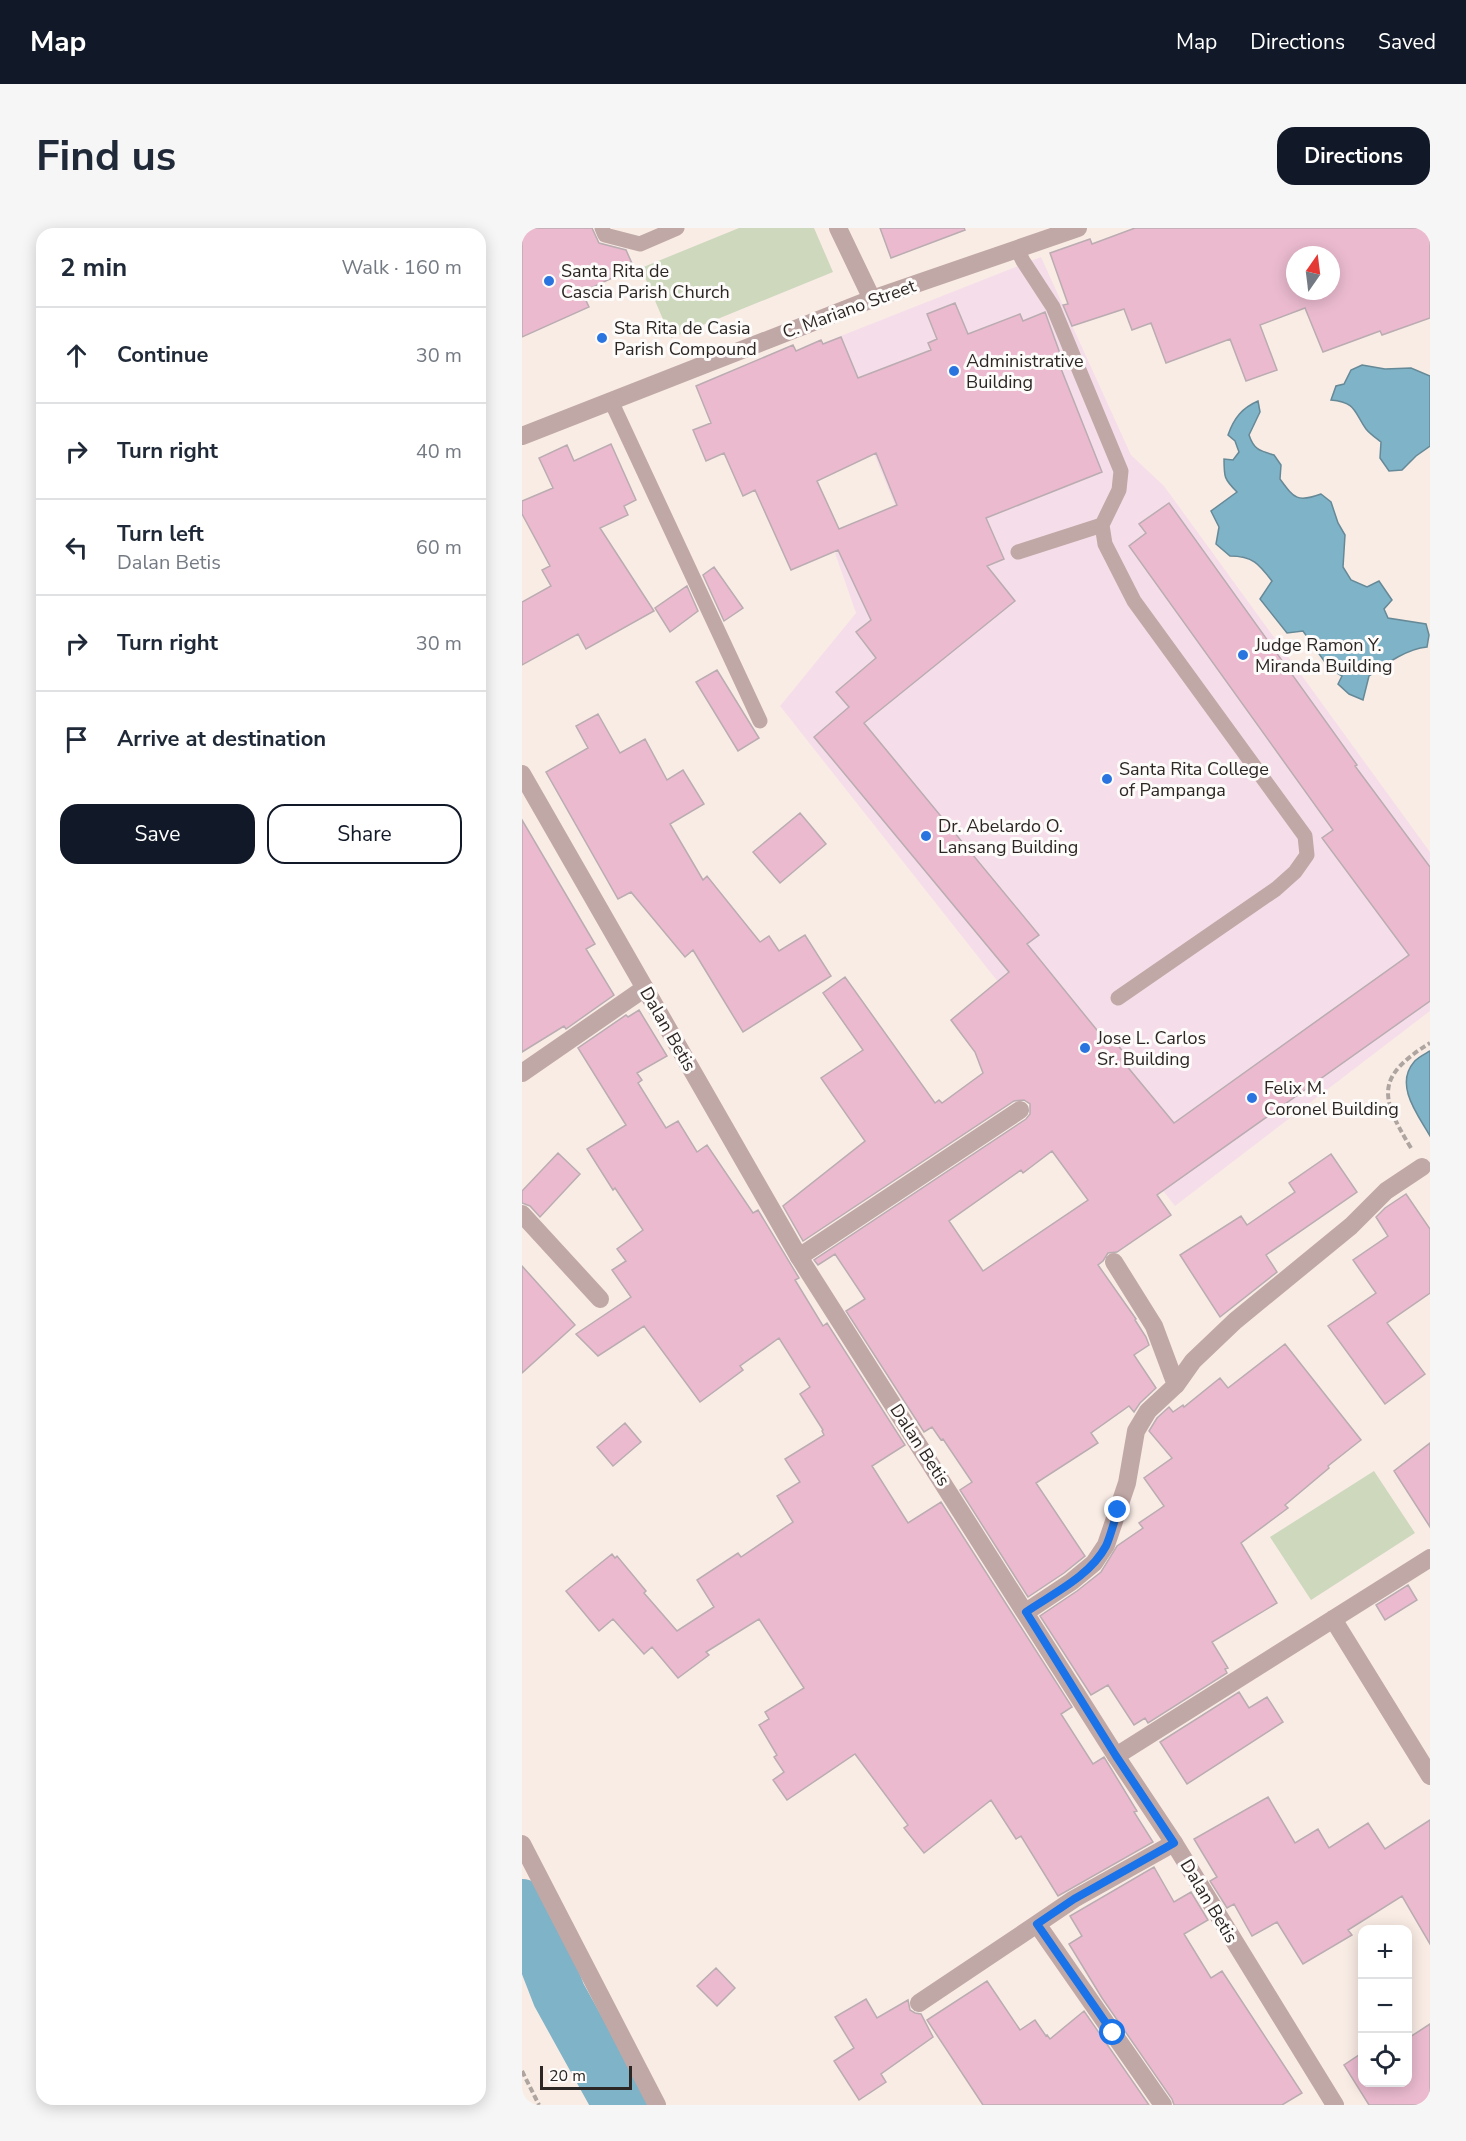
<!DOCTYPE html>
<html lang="en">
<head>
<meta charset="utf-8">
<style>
	body { margin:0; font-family:"Nunito Sans",sans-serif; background:#f6f6f7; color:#1f2937 }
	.controls { position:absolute; right:18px; bottom:18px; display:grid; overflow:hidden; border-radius:12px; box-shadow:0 3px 15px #0003 }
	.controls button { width:54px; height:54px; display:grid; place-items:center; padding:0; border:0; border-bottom:2px solid #e0e1e3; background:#fff; color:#1f2937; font:30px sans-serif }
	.compass { position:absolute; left:764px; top:18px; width:54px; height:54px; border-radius:50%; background:#fff; box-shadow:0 3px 15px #0003; rotate:14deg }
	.scale { position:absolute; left:18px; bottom:15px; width:92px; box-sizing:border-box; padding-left:6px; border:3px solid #2c2725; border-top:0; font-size:16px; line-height:21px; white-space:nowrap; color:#2c2725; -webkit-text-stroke:4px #fefcfa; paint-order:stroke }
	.stop { position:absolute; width:18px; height:18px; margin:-14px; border:4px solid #1a73e8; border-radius:50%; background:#fff }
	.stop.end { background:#1a73e8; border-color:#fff; box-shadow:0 2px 6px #0008 }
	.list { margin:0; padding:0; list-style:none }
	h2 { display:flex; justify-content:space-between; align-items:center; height:78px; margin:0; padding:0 24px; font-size:26px }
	h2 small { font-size:20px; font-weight:400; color:#747a83 }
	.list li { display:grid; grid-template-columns:39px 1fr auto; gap:18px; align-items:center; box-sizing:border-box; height:96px; padding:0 24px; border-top:2px solid #e0e1e3 }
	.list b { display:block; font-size:22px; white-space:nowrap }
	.list p { margin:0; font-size:20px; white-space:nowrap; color:#747a83 }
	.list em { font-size:20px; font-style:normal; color:#747a83 }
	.actions { display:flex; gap:12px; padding:18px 24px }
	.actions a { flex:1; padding:14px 0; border:2px solid #111827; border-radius:18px; text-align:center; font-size:21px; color:#111827 }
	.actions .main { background:#111827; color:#fff }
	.icon { flex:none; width:33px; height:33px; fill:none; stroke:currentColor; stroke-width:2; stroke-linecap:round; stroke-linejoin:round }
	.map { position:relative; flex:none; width:908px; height:1877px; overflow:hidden; border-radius:18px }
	header { display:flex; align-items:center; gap:36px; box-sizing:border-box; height:84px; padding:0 30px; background:#111827; color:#fff }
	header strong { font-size:28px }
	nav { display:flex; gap:33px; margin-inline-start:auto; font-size:21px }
	.intro { display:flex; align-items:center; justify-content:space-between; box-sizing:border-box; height:144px; padding:0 36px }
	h1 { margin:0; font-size:42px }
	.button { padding:15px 27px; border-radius:18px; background:#111827; color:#fff; font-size:21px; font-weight:700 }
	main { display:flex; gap:36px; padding:0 36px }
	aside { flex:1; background:#fff; border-radius:18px; box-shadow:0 3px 15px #0003 }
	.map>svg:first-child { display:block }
	.education { fill:#f5dee9 }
	.green { fill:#cdd8bd }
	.water { fill:#7fb3c8; stroke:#668997; stroke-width:1.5 }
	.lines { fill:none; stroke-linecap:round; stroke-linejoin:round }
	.river { stroke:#7fb3c8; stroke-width:54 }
	.building { fill:#ebbacf; stroke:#baacb1; stroke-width:1.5; fill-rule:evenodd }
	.path { stroke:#afa5a0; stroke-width:4; stroke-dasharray:6 3; stroke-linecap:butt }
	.service { stroke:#c0a8a6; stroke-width:15 }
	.minor { stroke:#c0a8a6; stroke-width:18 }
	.tertiary { stroke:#c0a8a6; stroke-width:18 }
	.route { stroke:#1a73e8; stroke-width:8 }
	.poi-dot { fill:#2a74e0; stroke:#fefcfa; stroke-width:2 }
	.labels { text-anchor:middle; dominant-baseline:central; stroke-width:6; stroke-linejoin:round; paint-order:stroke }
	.poi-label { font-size:18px; fill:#2c2725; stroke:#fefcfa; text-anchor:start }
	.street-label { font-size:18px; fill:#2c2725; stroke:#fefcfa }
</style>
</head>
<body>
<header>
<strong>Map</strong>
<nav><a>Map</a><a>Directions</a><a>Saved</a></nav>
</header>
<div class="intro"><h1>Find us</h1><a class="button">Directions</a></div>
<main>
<aside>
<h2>2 min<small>Walk · 160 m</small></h2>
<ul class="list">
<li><svg class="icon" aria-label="ahead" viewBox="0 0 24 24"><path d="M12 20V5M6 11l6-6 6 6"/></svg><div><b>Continue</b></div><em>30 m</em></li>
<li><svg class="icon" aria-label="right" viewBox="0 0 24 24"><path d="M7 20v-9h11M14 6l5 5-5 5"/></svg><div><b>Turn right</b></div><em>40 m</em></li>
<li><svg class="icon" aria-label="left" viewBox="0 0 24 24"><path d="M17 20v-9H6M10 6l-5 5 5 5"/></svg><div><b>Turn left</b><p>Dalan Betis</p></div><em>60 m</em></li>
<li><svg class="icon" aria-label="right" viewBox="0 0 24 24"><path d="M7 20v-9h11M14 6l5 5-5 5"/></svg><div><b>Turn right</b></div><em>30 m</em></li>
<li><svg class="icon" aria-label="arrive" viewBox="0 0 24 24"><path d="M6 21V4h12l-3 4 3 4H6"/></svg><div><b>Arrive at destination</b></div></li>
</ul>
<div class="actions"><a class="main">Save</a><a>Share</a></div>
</aside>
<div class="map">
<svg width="908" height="1877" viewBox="0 0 908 1877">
	<rect width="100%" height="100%" fill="#f9ece5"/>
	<path class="education" d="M519,29L609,227L642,258L908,624V783L653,978L258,478L334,385L313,325L381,297L306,113Z"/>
	<path class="green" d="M217,0H292L311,44L149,110L119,40Z
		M852,1243L893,1305L789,1372L748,1309Z"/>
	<path class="water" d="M840,137L863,141L889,140L908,148V218L894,228L880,242L867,243L858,230L859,214C854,210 848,206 844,201C832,184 834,174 809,172L814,158L822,156L829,142Z
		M736,173L738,184L727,207C732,222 738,223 752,227L759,237L758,251C772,270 775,275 799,266L809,274L816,295L823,307L821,339L829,352L845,359L857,353L870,372L862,381L866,390L904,396L907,407L905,419C884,421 864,436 847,448L841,472L827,466L816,456L820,448L807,440L781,403L765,405L738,371L750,353C737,336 731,328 708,328L694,316L697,299L689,283L715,264C702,251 702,249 702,231L711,232L717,224L713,213L706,207C712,190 720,180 736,173Z
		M908,823V908C896,887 872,857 892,834C896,829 903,826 908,823Z"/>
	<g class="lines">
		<path class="river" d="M0,1678L9,1695L37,1767L98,1877"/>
	</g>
	<path class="building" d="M0,0H70L77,15L104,22L112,40L60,64L67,79L0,109Z
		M358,0H442L443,2L369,30Z
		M613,0H908V90L860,107L858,103L801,124L783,80L738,97L755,142L724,153L708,111L644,135L629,95L610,102L602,81L550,98L541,77L546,76L528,25L568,11L570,16ZM773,27H809V63H773Z
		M433,75L446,106L498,86L501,93L523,84L540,131L536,133L580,244L464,290L482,331L465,338L493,373L342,495L517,707L505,716L583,812L588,808L604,827L599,831L652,895L887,727L800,610L811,602L607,318L624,305L617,296L647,275L835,537L833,538L908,639V773L635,967L649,987L595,1024L586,1025L581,1033L576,1037L614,1091L613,1092L624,1109L627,1117L612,1127L634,1160L618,1175L612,1184L607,1178L569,1205L576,1215L514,1255L563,1328L542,1345L506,1369L438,1262L450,1254L421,1211L419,1212L410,1199L402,1204L324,1083L343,1071L313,1026L296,1037L292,1032L504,891L508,886V876L502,872L492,873L281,1013L261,978L343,913L299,850L341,822L301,765L323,749L413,875L417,872L420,875L461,845L453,824L429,792L487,744L292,509L327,479L314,464L354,430L334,404L349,392L316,322L269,342L233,262L221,268L202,225L184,233L171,202L189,195L174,158L271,117L274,123L299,112L301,116L319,109L336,150L409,122L406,115L415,111L405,86ZM354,225L375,277L317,301L295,253ZM530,923L566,972L461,1043L427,993L499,942L501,945Z
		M89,216L114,272L102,278L106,287L78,300L132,383L64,421L56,406L0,437V374L29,358L20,342L28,338L0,286V273L31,260L17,230L45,217L52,233Z
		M192,339L221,380L202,393L181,347Z
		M165,358L176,383L148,404L133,380Z
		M195,442L237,510L216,523L174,454Z
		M76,486L98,525L123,511L145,552L161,542L182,576L148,596L181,652L185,648L238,714L247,708L257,723L283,707L309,748L221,804L171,722L163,729L109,664L96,671L24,544L66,520L54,498Z
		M278,585L304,616L258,655L231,624Z
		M0,592L73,716L64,721L92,767L44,801L42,798L0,824Z
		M117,782L145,828L115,845L120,852L116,855L144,900L156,893L175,924L185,917L231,985L236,982L277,1050L273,1052L301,1098L305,1095L383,1217L350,1238L386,1295L419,1274L550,1479L539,1486L571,1536L582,1529L615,1583L612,1584L631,1614L536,1668L499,1608L494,1611L469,1572L402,1625L382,1600L386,1597L333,1526L265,1572L251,1552L262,1544L252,1529L255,1527L237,1497L247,1491L243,1484L282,1460L237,1391L184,1424L187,1427L156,1450L130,1419L122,1426L91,1391L77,1403L44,1363L90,1326L93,1330L95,1328L124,1363L122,1365L155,1403L192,1379L175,1352L216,1325L219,1329L271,1294L255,1268L278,1254L263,1231L302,1207L300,1203L301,1202L278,1166L288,1159L257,1110L218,1138L221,1142L178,1174L122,1098L76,1128L54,1106L109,1069L90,1042L104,1033L95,1021L121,1002L93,960L91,962L65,921L104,897L56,820L104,787L106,789Z
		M36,925L58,946L18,989L8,978L0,975V963Z
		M809,926L835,964L744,1027L755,1044L698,1089L658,1027L719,988L725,997L773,964L767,955Z
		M884,966L908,1001V1065L865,1095L903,1146L863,1176L806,1098L854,1065L831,1032L866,1008L854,989L863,980Z
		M0,1038L53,1097L0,1145Z
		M763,1116L839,1212L806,1238L807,1240L763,1277L766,1280L719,1315L755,1375L690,1414L706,1440L703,1441L705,1445L626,1495L623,1490L612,1497L586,1457L569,1467L518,1388L555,1363L579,1344L595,1318L621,1300L617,1295L642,1278L622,1250L650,1230L627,1203L635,1190L647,1179L651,1184L661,1177L662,1179L698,1150L706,1160Z
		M103,1195L119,1214L91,1238L75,1219Z
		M908,1215V1299L872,1243Z
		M886,1357L895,1372L863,1392L854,1377Z
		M717,1464L727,1480L745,1469L761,1494L665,1556L638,1514Z
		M746,1569L773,1615L796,1601L807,1620L846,1595L863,1621L908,1592V1716L880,1668L826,1702L830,1707L781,1736L755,1694L730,1708L712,1676L705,1680L688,1653L695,1649L672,1611Z
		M632,1639L652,1674L669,1664L686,1692L662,1706L689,1750L700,1743L780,1865L760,1877H652L650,1871L580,1770L547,1716L560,1708L548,1688Z
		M194,1740L213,1760L195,1778L175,1758Z
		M465,1753L498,1802L513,1792L524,1808L525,1807L528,1811L562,1783L627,1877H461L405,1792Z
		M344,1771L355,1790L386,1772L388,1782L393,1785L399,1786L411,1809L359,1846L364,1854L337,1872L312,1833L332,1820L313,1789Z
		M908,1796V1877H847L822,1837L840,1825V1854H885V1805L888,1809Z"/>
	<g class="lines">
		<path class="path" d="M889,920C858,869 853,849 908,815
			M0,1843L17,1877"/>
		<path class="service" d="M80,0L83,7L118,16L155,0
			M495,21L501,33L531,79L599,243L597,262L580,297L583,316L612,373L783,608L785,627L773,644L754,661L596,770
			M89,173L238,493
			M496,324L580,297"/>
		<path class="minor" d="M316,0L350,71
			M0,845L123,760
			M0,986L78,1071
			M277,1029L498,882
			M592,1034L632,1098L654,1157
			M504,1384L549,1354L572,1335L584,1317L605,1255L614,1203L626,1183L654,1157L671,1133L713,1093L829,998L864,963L900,939
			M811,1391L908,1548
			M594,1528L908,1330
			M0,1616L135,1877
			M397,1775L515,1696
			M641,1877L515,1696L552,1671L652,1615"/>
		<path class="tertiary" d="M0,208L350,71L556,0
			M0,546L277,1029L594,1528L652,1615L813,1877"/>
	</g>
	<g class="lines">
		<path class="route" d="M591,1805L515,1696L552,1671L652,1615L594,1528L504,1384C532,1365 568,1348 584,1318C589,1307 592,1293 596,1282"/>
	</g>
	<g class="poi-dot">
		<circle cx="27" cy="53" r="6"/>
		<circle cx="80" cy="110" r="6"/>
		<circle cx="432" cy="143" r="6"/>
		<circle cx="721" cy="427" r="6"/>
		<circle cx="585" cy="551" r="6"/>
		<circle cx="404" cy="608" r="6"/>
		<circle cx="563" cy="820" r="6"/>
		<circle cx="730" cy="870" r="6"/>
	</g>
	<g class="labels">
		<g class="poi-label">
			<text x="39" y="43">Santa Rita de<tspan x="39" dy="21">Cascia Parish Church</tspan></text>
			<text x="92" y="100">Sta Rita de Casia<tspan x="92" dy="21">Parish Compound</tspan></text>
			<text x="444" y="133">Administrative<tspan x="444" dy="21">Building</tspan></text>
			<text x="733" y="417">Judge Ramon Y.<tspan x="733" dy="21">Miranda Building</tspan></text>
			<text x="597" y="541">Santa Rita College<tspan x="597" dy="21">of Pampanga</tspan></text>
			<text x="416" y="598">Dr. Abelardo O.<tspan x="416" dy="21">Lansang Building</tspan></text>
			<text x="575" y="810">Jose L. Carlos<tspan x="575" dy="21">Sr. Building</tspan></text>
			<text x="742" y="860">Felix M.<tspan x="742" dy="21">Coronel Building</tspan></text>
		</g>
		<g class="street-label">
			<text transform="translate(327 81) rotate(-20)">C. Mariano Street</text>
			<text transform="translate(146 801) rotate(60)">Dalan Betis</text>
			<text transform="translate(398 1217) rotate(57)">Dalan Betis</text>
			<text transform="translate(687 1673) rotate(59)">Dalan Betis</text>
		</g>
	</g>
</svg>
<div class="controls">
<button>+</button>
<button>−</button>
<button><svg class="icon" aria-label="locate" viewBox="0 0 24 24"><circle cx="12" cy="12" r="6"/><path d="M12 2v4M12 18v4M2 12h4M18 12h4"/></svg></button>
</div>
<svg class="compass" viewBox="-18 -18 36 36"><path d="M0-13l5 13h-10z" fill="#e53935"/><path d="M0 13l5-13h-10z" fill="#747a83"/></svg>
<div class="scale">20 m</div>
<div class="stop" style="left:591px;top:1805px"></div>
<div class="stop end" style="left:596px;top:1282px"></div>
</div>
</main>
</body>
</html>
